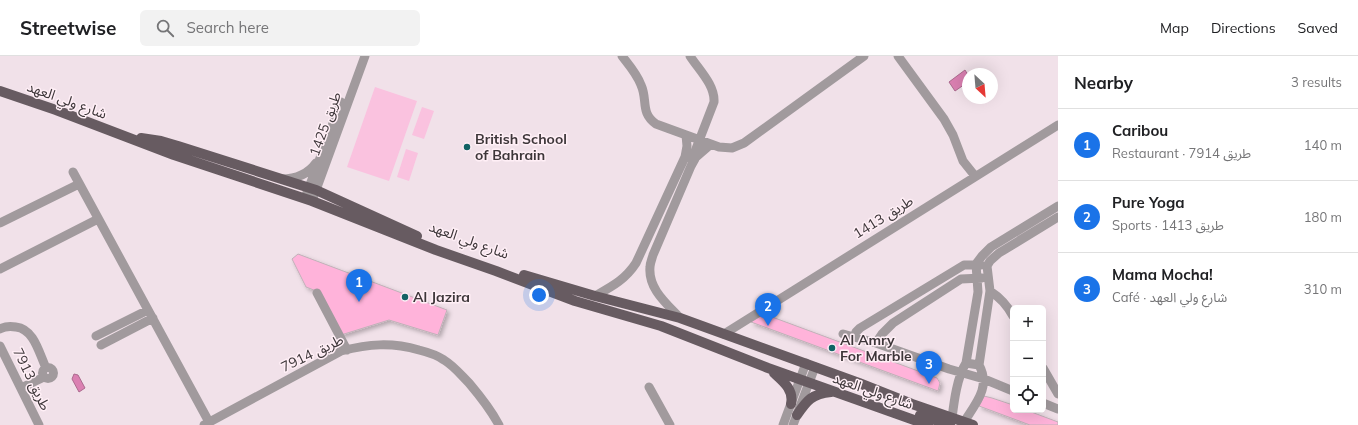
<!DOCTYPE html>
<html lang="en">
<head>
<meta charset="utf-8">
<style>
	body { margin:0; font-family:Mulish,"Noto Sans Arabic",sans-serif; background:#f2f2f2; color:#202124 }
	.controls { position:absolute; right:12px; bottom:12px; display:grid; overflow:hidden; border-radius:6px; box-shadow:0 4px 16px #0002 }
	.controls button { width:36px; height:36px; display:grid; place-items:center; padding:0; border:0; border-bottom:1px solid #e0e0e0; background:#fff; color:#202124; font:20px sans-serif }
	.compass { position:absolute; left:962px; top:12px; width:36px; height:36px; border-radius:50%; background:#fff; box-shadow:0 4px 16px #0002; rotate:154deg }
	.you { position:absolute; left:539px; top:239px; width:14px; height:14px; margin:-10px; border:3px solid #fff; border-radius:50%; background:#1a73e8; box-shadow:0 0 0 6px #1a73e833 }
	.badge { display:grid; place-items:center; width:26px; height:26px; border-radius:50%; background:#1a73e8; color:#fff; font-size:13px; font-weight:700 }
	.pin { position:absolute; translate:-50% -33px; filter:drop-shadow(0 1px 2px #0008) }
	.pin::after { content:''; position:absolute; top:21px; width:14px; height:12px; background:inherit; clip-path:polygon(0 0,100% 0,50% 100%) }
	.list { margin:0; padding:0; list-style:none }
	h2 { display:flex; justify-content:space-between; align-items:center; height:52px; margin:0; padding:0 16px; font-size:17px }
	h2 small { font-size:13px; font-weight:400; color:#757577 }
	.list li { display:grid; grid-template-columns:26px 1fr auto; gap:12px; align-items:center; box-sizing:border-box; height:72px; padding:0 16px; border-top:1px solid #e0e0e0 }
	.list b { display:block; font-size:15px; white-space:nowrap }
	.list p { margin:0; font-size:13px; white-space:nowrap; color:#757577 }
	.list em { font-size:13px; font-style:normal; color:#757577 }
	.icon { flex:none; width:22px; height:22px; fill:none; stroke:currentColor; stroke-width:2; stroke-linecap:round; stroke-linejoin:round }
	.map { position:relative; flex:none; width:1058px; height:369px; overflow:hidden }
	header { display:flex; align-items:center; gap:24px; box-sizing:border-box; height:56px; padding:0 20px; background:#fff; border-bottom:1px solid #e0e0e0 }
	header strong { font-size:19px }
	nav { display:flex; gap:22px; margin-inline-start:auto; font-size:14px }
	.search { width:280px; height:36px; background:#f2f2f2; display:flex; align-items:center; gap:10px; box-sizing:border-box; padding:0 14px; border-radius:6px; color:#757577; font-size:15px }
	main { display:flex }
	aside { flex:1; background:#fff }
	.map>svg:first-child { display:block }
	.green { fill:#fac2df }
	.water { fill:#db80b2; stroke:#ac6a8e }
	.building { fill:#ffb3da; stroke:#c0b1b8; filter:url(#shadow) }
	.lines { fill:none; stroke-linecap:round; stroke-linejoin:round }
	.minor { stroke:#a19a9d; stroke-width:9 }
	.major { stroke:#675b61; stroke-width:10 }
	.poi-dot { fill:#126264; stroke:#ffeff6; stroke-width:1.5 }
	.labels { text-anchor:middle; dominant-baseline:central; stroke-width:3; stroke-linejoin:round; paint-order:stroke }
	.street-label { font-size:14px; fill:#3d3639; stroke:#ffeff6 }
	.poi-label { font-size:14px; font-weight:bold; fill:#3d3639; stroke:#ffeff6; text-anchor:start }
</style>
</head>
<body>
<header>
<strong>Streetwise</strong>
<div class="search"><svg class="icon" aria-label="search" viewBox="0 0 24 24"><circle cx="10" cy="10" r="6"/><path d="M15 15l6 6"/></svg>Search here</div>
<nav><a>Map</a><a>Directions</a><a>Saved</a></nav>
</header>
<main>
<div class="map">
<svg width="1058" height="369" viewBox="0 0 1058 369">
	<defs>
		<filter id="shadow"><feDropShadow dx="2.5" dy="2.5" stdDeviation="2" flood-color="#0004"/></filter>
	</defs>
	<rect width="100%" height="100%" fill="#f1e1e9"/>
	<path class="green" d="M375,31L417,45L389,125L347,111Z
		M422,51L434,55L424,83L412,79Z
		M406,93L418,97L409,125L397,121Z"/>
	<path class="water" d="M965,14L968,19V26L955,35L949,26Z
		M74,318L78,319L85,332L79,336L72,323Z"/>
	<path class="building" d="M298,198L447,254L438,279L389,264L341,279L319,236L306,231L292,203Z
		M764,258L937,322L940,327L938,335L751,266Z
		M984,340L992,342L1013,349V354H1026L1058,366V369H1030L979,350Z"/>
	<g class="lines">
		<path class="minor" d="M622,0C629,9 637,18 641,29C648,44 640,57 656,68L719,91L732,92L744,87L864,0
			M690,0C699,14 715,29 714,46L692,103
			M898,0L944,63L953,79L963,105L975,120
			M73,116L209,366
			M282,123C296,123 308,118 316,107
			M305,142L341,46
			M312,145L365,0
			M0,167L79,128
			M0,213L98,163
			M990,235C1001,242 1007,249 1013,260
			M317,237L347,294
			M595,240C611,231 625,224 636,207L685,101L687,90L686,79
			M680,262C667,248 648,233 650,211C650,207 652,203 653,199L691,110L696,101L711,88
			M0,273C5,270 10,270 16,271C34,273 39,297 46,312
			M724,278L1058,69
			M843,278L876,287L949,313L984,323L1013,335
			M96,280L148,254
			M854,281L856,276L860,272L964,209H981
			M876,287L882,278L893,267L961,223L982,222
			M101,289L153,262
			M0,290L39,369
			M966,307L978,236L976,208L982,200L991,191L1058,150
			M979,309L990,235L987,210L990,205L999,197L1058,161
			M42.5 317a5.5 5.5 0 1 1 11 0a5.5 5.5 0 1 1-11 0Z
			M1043,312L1058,338
			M649,331L670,369
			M21,332L44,321
			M1043,347L1058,353
			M952,362C954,346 957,321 966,307L979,309C991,331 976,347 964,366
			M204,369L341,295C369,288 391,286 419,294C427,296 437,299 444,304C454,310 461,319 469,327C480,340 491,354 499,369
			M783,369L806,307
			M793,369L815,311"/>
		<path class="major" d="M0,35L56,54L174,99L312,145L436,194L496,215L575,245L661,270L768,312L928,369
			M141,82L161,85L178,90L316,134L417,180
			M524,219L595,240L680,262L859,327L912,348L973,369
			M774,317C784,326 794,334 791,348
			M797,359C807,344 812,338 831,336
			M920,359L950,369"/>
	</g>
	<g class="poi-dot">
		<circle cx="467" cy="91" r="4"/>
		<circle cx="405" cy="241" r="4"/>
		<circle cx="832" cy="292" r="4"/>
	</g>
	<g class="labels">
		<g class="street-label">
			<text transform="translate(67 44) rotate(20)">شارع ولي العهد</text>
			<text transform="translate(325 68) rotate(-70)">طريق 1425</text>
			<text transform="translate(883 161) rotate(-32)">طريق 1413</text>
			<text transform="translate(469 184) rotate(20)">شارع ولي العهد</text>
			<text transform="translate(312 297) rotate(-26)">طريق 7914</text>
			<text transform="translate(32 323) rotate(64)">طريق 7913</text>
			<text transform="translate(873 335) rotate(19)">شارع ولي العهد</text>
		</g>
		<g class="poi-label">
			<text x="475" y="83">British School<tspan x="475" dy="16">of Bahrain</tspan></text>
			<text x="413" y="241">Al Jazira</text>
			<text x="840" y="284">Al Amry<tspan x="840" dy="16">For Marble</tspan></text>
		</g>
	</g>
</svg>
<div class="controls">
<button>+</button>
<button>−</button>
<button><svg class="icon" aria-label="locate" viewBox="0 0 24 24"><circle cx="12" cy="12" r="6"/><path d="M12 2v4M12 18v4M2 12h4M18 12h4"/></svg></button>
</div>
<svg class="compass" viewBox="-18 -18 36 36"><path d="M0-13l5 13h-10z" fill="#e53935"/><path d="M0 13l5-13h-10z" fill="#757577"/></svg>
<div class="you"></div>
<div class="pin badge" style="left:359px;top:246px">1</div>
<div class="pin badge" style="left:768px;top:270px">2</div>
<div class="pin badge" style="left:929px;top:328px">3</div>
</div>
<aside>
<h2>Nearby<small>3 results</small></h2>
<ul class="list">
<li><span class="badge">1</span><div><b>Caribou</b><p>Restaurant · طريق 7914</p></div><em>140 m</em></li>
<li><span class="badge">2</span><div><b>Pure Yoga</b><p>Sports · طريق 1413</p></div><em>180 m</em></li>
<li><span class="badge">3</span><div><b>Mama Mocha!</b><p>Café · شارع ولي العهد</p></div><em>310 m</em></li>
</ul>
</aside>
</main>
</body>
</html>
